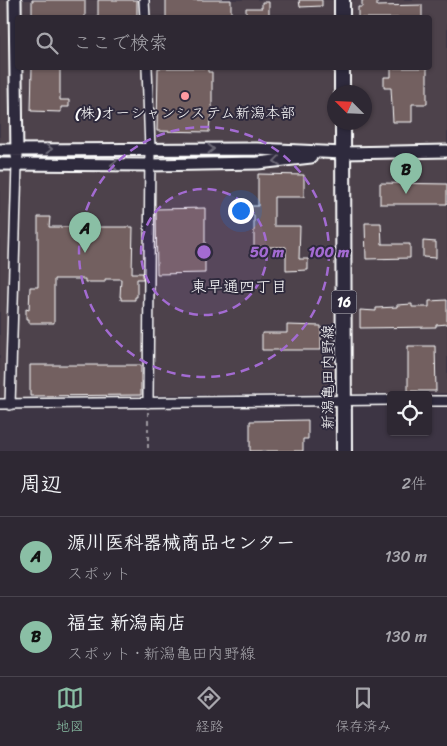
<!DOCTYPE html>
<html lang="ja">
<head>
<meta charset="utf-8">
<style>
	body { margin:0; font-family:Sriracha,"Klee One",sans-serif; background:#3a343f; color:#f1f3f6 }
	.controls { position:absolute; right:15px; bottom:15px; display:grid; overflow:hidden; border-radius:5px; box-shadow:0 1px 4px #0004 }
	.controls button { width:45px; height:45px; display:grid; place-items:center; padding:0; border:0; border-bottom:1px solid #49444e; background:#2e2833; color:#f1f3f6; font:25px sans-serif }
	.compass { position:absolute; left:327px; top:85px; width:45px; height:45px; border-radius:50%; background:#2e2833; box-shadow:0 1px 4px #0004; rotate:294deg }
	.you { position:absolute; left:240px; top:210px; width:18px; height:18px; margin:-12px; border:4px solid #fff; border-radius:50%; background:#1a73e8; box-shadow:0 0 0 8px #1a73e833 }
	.badge { display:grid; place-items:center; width:32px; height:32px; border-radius:50%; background:#8abfa5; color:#111; font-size:16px; font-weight:700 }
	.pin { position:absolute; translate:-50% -41px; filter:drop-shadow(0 1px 2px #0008) }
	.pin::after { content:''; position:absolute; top:26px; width:18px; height:15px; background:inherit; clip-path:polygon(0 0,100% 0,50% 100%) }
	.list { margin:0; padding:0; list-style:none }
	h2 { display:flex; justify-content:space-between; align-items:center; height:65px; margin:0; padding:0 20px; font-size:21px }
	h2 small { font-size:16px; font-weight:400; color:#a7a6ac }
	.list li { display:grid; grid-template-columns:32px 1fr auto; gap:15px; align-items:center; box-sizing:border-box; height:80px; padding:0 20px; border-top:1px solid #49444e }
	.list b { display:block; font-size:19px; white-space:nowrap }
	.list p { margin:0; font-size:16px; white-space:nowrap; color:#a7a6ac }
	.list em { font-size:16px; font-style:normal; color:#a7a6ac }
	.icon { flex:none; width:28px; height:28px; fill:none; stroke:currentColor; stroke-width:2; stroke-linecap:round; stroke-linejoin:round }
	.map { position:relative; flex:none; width:447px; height:451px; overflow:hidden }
	.search { position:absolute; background:#2e2833; box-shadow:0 1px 4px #0004; left:15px; right:15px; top:15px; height:55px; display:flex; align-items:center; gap:12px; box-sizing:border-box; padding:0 18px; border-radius:5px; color:#a7a6ac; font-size:19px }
	.sheet { height:225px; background:#2e2833 }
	nav { display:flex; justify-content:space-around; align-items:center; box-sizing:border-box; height:70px; border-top:1px solid #49444e; background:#2e2833; font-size:14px; color:#a7a6ac }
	nav a { display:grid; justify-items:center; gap:2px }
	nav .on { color:#8abfa5 }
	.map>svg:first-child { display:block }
	.built { fill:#4d424c; fill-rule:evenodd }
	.building { fill:#736060; stroke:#fff }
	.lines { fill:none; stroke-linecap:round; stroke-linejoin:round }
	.minor-casing { stroke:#fff; stroke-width:12 }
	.tertiary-casing { stroke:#fff; stroke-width:15 }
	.primary-casing { stroke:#fff; stroke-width:18 }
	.path { stroke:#fff; stroke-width:1; stroke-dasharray:4 4; stroke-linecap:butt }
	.minor { stroke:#2f2a3d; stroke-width:9 }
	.tertiary { stroke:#2f2a3d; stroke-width:11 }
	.primary { stroke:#2f2a3d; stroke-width:14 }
	.oneway { stroke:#6d6a77 }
	.ring { fill:none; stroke:#a36bd2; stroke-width:2.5; stroke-dasharray:9 6 }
	.poi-dot { fill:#ff9aa2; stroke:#2f2a3d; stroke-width:2 }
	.labels { text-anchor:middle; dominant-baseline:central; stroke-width:4; stroke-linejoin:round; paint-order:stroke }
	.shield { fill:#2f2a3d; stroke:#c1bfc5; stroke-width:1 }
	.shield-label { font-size:14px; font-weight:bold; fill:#fff }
	.poi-label { font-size:15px; fill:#fff; stroke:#2f2a3d }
	.street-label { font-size:15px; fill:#fff; stroke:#2f2a3d }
	.neighbourhood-label { font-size:16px; fill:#fff; stroke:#2f2a3d }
	.centre { fill:#a36bd2; stroke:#2f2a3d; stroke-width:2.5 }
	.ring-label { font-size:15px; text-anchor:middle; font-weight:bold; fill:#a36bd2; stroke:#2f2a3d; stroke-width:4; stroke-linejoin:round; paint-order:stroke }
</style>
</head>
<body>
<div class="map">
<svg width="447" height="451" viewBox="0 0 447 451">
	<rect width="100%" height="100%" fill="#3d3544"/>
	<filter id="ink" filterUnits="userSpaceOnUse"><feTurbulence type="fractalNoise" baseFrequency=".02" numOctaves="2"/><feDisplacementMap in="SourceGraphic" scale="10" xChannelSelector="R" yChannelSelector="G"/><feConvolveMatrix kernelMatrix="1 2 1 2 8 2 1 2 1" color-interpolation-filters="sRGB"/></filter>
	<g filter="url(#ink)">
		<path class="built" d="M0,0H143V17L18,18V68H143L144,397L0,398Z
			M151,0H447V393L155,395L152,68H430V18L151,17ZM334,92H364V122H334Z"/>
		<path class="building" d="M32,0H85V18H32Z
			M98,0H137V18H98Z
			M166,0H231V18H166Z
			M299,0H322V6L300,7Z
			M362,0H377V6L422,5V18H358V7H362Z
			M262,2H269V18H246V8H262Z
			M32,68H60V100H69V107H61V112L31,111Z
			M158,68H208V72H212V119H210L209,132L157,131Z
			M391,68H427V104H412V122H393L391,88H384V77H391Z
			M258,174L304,175V197H274V226H300L299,259H308V270L286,271V247H254V215H247V206H258Z
			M380,183L447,184V204H380Z
			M205,208V273L157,274L156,209Z
			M38,217H50L49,227H133L132,273H143V279H137V297H135V300H121V297H120L121,279H105V282H85V279H54V323H29V319H26V309L29,310L30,287H38Z
			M365,223H381L382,244H410V258L366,259Z
			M423,241L436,242V258L423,257Z
			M447,300V324L436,325V327L360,328V310L376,311V308L397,307V305L412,304V307H429V301Z
			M287,325L321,326V350H262V333H287Z
			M408,346H435L436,391H408Z
			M30,365H141V395L30,396Z
			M308,420V439H303V451H250V421Z"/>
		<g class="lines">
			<defs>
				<path id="minor" d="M144,0L145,18
					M147,68L150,149L148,403
					M428,401H447
					M0,404L391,400
					M10,405L17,164"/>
				<path id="tertiary" d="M15,0L17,156
					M0,150L257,149L343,153L447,151
					M0,164L150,165L258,163L311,157"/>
				<path id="primary" d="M342,0V18
					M342,68V92
					M343,122L344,451"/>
			</defs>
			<use href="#minor" class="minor-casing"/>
			<use href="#tertiary" class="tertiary-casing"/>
			<use href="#primary" class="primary-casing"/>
			<path class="path" d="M148,412V451"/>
			<use href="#minor" class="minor"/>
			<use href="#tertiary" class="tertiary"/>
			<use href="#primary" class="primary"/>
		</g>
		<defs><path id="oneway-chevron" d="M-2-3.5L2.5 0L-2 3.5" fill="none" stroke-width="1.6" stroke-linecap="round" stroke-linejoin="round" transform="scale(1.25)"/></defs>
		<g class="oneway">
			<use href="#oneway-chevron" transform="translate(49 149)"/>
			<use href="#oneway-chevron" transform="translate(211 149)"/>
			<use href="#oneway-chevron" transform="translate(277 161) rotate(173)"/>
			<use href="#oneway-chevron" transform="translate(114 165) rotate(-179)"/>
		</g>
	</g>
	<circle cx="204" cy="252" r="63" fill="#a36bd2" fill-opacity=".12"/>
	<g class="ring">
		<circle cx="204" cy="252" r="63"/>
		<circle cx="204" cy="252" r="125"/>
	</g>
	<circle class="poi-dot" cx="185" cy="96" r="5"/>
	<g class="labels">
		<rect class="shield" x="331.5" y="290.5" width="25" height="23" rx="4"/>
		<g class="shield-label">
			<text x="344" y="302">16</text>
		</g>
		<g class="poi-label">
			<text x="185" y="113">(株)オーシャンシステム新潟本部</text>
		</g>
		<g class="street-label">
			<text transform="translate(328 377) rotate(-90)">新潟亀田内野線</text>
		</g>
		<g class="neighbourhood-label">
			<text x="239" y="286">東早通四丁目</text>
		</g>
	</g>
	<circle cx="204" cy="252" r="8" class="centre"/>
	<g class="ring-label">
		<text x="267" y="257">50 m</text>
		<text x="329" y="257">100 m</text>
	</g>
</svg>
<div class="controls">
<button><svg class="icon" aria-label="locate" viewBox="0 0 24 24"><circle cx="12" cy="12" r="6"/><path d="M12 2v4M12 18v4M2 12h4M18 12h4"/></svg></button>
</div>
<svg class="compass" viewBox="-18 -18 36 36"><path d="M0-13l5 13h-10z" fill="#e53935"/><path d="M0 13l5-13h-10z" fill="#a7a6ac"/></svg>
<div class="you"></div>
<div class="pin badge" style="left:85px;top:253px">A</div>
<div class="pin badge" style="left:406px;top:194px">B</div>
<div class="search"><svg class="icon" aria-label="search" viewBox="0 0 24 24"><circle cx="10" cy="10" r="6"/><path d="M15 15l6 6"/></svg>ここで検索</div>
</div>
<section class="sheet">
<h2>周辺<small>2件</small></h2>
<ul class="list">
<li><span class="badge">A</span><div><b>源川医科器械商品センター</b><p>スポット</p></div><em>130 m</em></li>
<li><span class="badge">B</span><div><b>福宝 新潟南店</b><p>スポット · 新潟亀田内野線</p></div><em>130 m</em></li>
</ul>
</section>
<nav>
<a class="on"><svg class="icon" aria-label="map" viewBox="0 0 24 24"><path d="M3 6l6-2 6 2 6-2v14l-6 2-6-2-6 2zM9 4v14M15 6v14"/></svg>地図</a>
<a><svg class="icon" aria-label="directions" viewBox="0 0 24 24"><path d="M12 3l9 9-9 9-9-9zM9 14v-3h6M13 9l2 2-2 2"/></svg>経路</a>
<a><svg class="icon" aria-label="saved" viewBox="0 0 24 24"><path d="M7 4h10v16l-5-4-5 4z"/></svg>保存済み</a>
</nav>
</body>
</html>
